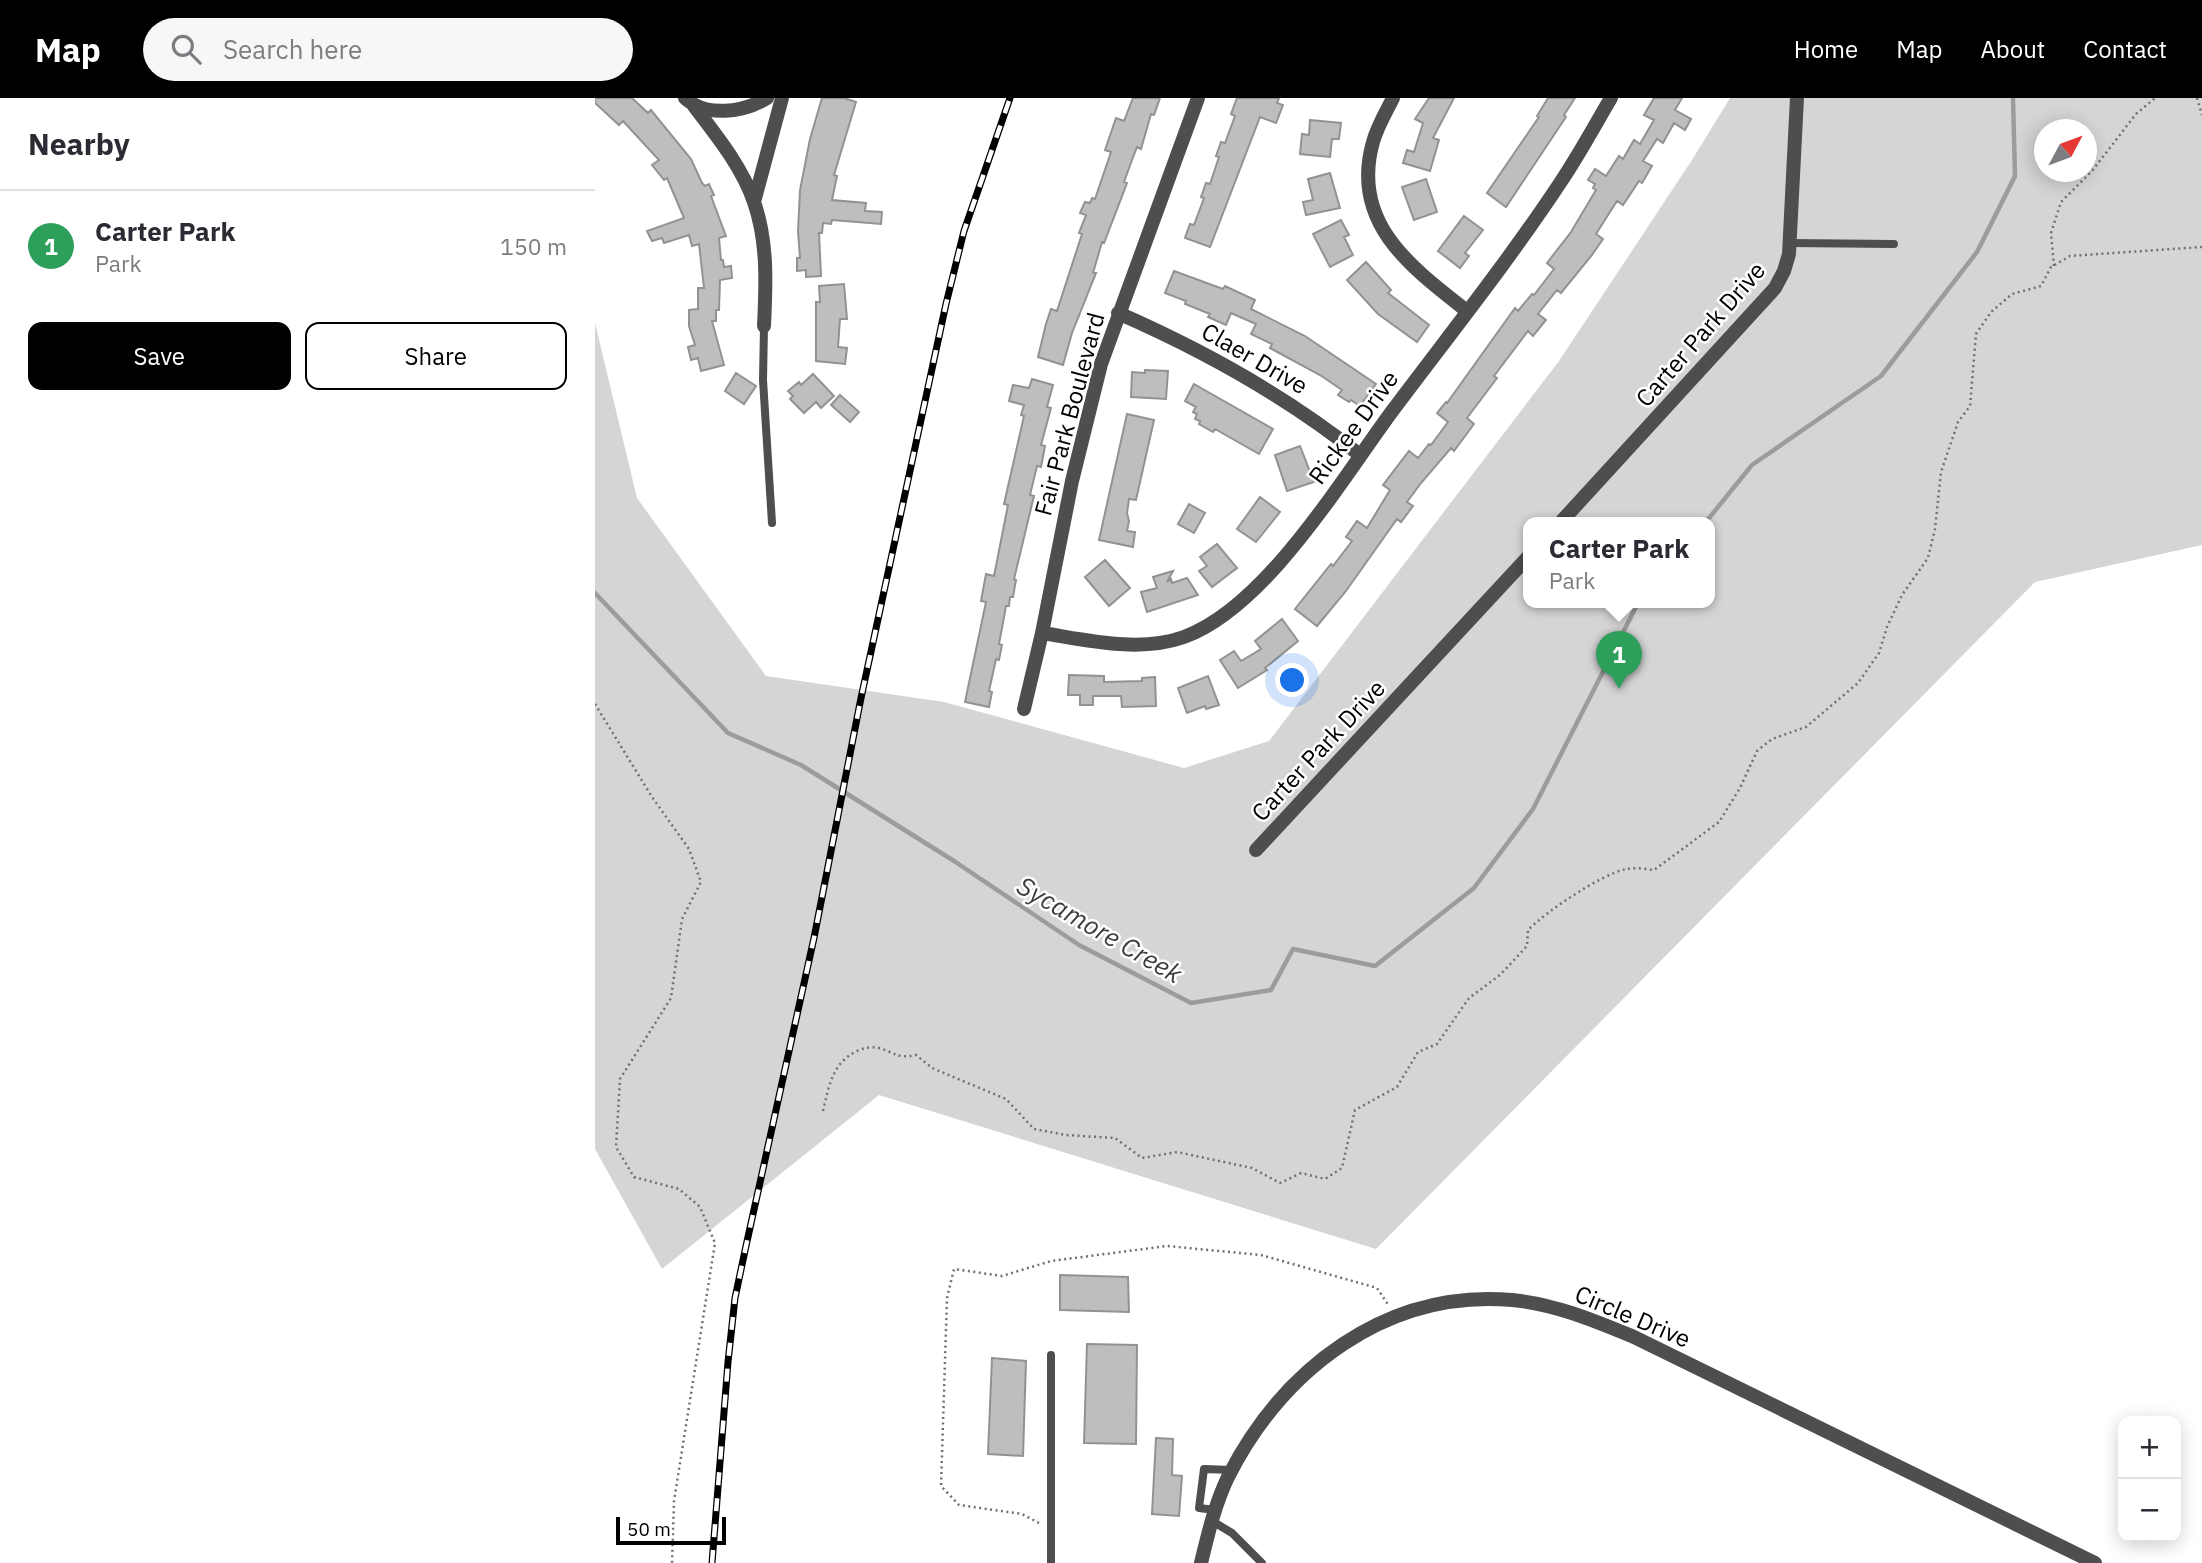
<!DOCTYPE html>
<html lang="en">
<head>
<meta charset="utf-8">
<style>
	body { margin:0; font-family:"IBM Plex Sans",sans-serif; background:#f7f7f7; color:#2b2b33 }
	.controls { position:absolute; right:21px; bottom:21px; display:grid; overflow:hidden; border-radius:14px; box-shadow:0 4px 18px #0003 }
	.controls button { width:63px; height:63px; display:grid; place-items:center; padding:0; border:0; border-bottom:2px solid #e1e1e2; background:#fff; color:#2b2b33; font:35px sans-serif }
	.compass { position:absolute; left:1439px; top:21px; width:63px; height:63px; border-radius:50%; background:#fff; box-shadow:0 4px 18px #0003; rotate:49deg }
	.scale { position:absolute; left:21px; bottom:18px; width:110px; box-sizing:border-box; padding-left:7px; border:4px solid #000; border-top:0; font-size:19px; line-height:24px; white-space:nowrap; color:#000; -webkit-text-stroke:5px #fff; paint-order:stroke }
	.you { position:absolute; left:698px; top:583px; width:24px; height:24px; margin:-18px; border:5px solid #fff; border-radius:50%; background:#1a73e8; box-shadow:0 0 0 10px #1a73e833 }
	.badge { display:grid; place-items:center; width:46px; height:46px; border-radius:50%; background:#000; color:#fff; font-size:23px; font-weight:700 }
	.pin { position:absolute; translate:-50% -58px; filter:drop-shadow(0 2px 4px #0008) }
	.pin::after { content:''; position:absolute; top:37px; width:24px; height:21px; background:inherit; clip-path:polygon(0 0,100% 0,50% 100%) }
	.popup { position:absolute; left:928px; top:419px; width:192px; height:91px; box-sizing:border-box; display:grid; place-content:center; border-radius:14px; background:#fff; filter:drop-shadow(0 2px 5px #0005); font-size:23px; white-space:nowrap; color:#7c7c81 }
	.popup b { font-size:26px; color:#2b2b33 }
	.popup::after { content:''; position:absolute; left:50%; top:100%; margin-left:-14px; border:14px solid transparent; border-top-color:#fff }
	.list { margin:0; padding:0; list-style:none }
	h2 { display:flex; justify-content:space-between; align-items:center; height:91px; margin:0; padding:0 28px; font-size:30px }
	h2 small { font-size:23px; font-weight:400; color:#7c7c81 }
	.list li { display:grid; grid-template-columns:46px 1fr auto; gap:21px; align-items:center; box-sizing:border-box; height:112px; padding:0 28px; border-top:2px solid #e1e1e2 }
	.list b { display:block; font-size:26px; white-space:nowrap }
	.list p { margin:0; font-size:23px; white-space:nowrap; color:#7c7c81 }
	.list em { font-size:23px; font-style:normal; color:#7c7c81 }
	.actions { display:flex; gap:14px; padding:21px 28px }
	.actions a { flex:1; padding:16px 0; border:2px solid #000; border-radius:14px; text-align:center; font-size:24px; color:#000 }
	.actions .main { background:#000; color:#fff }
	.icon { flex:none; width:38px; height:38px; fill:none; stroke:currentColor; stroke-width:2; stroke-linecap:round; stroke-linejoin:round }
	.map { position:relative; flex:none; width:1607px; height:1465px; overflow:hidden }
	header { display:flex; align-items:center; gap:42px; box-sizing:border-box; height:98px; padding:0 35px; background:#000; color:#fff }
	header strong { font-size:33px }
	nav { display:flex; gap:38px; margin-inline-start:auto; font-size:24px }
	.search { width:490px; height:63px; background:#f7f7f7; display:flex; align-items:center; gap:18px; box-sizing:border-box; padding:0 24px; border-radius:38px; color:#7c7c81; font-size:26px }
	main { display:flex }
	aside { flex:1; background:#fff }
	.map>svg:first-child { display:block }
	.green { fill:#d5d5d5; fill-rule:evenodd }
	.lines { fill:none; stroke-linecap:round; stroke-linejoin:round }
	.stream { stroke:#9c9c9c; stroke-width:4.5 }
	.building { fill:#bebebe; stroke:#929292; stroke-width:2 }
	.path { stroke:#707070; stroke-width:2.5; stroke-dasharray:2 3.5; stroke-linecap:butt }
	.lane { stroke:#4e4e4e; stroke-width:8 }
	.street { stroke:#4e4e4e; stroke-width:14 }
	.rail-casing { stroke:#000; stroke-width:7 }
	.rail { stroke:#fff; stroke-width:4.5; stroke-dasharray:13; stroke-linecap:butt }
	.labels { text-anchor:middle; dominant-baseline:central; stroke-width:5; stroke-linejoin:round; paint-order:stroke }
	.street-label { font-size:24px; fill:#000; stroke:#fff }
	.water-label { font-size:26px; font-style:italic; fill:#3d3d3d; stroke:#fff }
</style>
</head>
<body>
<header>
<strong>Map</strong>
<div class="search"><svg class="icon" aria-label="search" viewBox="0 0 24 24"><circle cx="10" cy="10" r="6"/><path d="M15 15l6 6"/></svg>Search here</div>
<nav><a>Home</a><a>Map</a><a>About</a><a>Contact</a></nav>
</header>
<main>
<aside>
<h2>Nearby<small></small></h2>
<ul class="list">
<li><span class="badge" style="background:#2e9e5b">1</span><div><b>Carter Park</b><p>Park</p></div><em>150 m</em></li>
</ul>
<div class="actions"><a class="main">Save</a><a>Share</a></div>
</aside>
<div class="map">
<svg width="1607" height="1465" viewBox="0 0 1607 1465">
	<rect width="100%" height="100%" fill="#fff"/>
	<path class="green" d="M1135,0H1607V447L1440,484L781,1151L284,997L67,1171L0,1051V225L42,400L171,578L349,604L589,670L674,643L964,263L1097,62ZM1450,32H1492V74H1450ZM933,425H1115V505H933Z"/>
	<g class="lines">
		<path class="stream" d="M1110,425L1157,367L1286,278L1382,154L1420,78L1418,0
			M0,495L133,635L206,667L359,763L484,847L596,905L676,892L698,851L780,868L879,790L938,711L1043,505"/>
	</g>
	<path class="building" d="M0,0H37L53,15L56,12L96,61L107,85L110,88L114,86L119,97L116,98L131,138L124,140L126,162H128L129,169L136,168L137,180L125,182L124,212H121V223H117L129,267L106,273L103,260L96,262L93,249L100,247L94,228V212L103,211V190H109L104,146L97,148L94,137L69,145L67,140L57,143L52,133L89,120L72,80L69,82L57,67L64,62L28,23L24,27L0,5Z
		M227,0H249L261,4L239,77L242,78L237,102L271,105L270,113L287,114L286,126L237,122L236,126L228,125L227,135H224L226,178L211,179V172L202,173V160H205L203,133L205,92L215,41Z
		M538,0H565L559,17L556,16L546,51L542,49L537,62L529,84L532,85L509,145L507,144L498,175H501L477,235L468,267L443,259L451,226L456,211L462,213L487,136L484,135L491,117L485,115L490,104L495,105L497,100L500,101L516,54L510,52L521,20L529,23Z
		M642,0H684L682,5L688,7L681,25L665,19L615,149L590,140L595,126L599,127L609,100L606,99L611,85L615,86L624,59L621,58L626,44L630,45L640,18L636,16Z
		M834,0H859L838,40L844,42L835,73L808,65L812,52L819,54L828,25L820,21Z
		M953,0H980L969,17L971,19L911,109L892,95L944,19L942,18Z
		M1059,0H1087L1080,12L1096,21L1090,32L1079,25L1068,45L1062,41L1048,63L1057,68L1047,85L1044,83L1028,107L1022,103L1001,136L1008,141L997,157L966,195L962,192L943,216L951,222L938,238L933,233L899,278L902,280L872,320L879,326L859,353L856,350L826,385L812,404L818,408L806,424L802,421L751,493L722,528L700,511L736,466L738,468L757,443L751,439L762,423L772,430L795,392L788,387L814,353L823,360L834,346L836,347L853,324L842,315L851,304L852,305L920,210L923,213L937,196L939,197L959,171L952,165L976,134L1001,92L998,90L1000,86L993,82L1000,71L1011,78L1024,58L1028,61L1039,42L1045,46L1059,22L1049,17Z
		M715,22L746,25L744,41H737L735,59L705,56L707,36L714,37Z
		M735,75L745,110L711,117L708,104L718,102L713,81Z
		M831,81L842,114L819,122L807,89Z
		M869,118L888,132L870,155L874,158L865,170L843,153Z
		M746,122L754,137L749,139L758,157L735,169L718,136Z
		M771,164L796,192L793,195L834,227L822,244L783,216L752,182Z
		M579,173L628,191L630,188L660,202L656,211L710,238L781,286L765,308L756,302L754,304L743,297L747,292L725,277L675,250L677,246L656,236L661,226L636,215L631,227L613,219L615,216L590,206L591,203L570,195Z
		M249,186L252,221H245L243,249L252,250L250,266L221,263V204H225L224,188Z
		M550,272L573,273L571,301L536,299L537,274L550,275Z
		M141,275L161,288L149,306L130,293Z
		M218,276L239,298L226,310L221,304L209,315L195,301L198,298L193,293L204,284L206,287Z
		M437,281L458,287L452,309L456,310L446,347L450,348L446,369L442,368L435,397L439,398L419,481L421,482L418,499H415L414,508H411L404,546L407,547L404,562L401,561L394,593L397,594L394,609L370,604L391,504L386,503L391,476L399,478L413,407L409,406L429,318L426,317L429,307L414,303L418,287L434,290Z
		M599,286L678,331L664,356L620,331L618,334L604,326L605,323L600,321L602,316L598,314L601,309L590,303Z
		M245,297L264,314L255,324L236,307Z
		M532,316L559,322L541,402L534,401L532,415L534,423L532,433L540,434L538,449L504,442Z
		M705,348L719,384L692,393L680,357Z
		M665,399L685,414L661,444L642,431Z
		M594,406L610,415L599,435L583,426Z
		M622,446L642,470L617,489L604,473L612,468L605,459Z
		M510,462L535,490L514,508L490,479Z
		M578,473L572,484L576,481L577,485L592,480L603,497L552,514L546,494L562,490L558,479Z
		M687,521L703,543L670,570L672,572L643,590L625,562L639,553L646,563L666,551L660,543Z
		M474,577L509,578V584L547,583V580L560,579L561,608L527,609L526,598H498V607H485V597H473Z
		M613,578L624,607L611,611L610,608L592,615L583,590Z
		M465,1177L533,1179L534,1214L465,1212Z
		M492,1246L542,1247L541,1346L489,1345Z
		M397,1260L431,1263L428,1358L393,1356Z
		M561,1340L578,1341L577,1377L587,1378L584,1418L557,1416Z"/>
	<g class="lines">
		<path class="path" d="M1602,0L1607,17
			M1459,168L1456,135L1466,104L1497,73L1541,16L1560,0
			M0,606L57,699L94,751L106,784L87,821L76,900L25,981L21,1049L39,1079L84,1091L105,1109L120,1145L79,1403L77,1465
			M228,1013C234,988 237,965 262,953C269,950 276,948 284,950C301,955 302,961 321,957L337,970L411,1001L439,1031L471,1037L520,1040L547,1060L582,1054L657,1070L685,1085L706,1075L730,1081L747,1070L760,1012L802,989L823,954L842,946L874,900L905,877L932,848L933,832C952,813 1005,777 1031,771C1040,769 1051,771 1059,772L1124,724L1145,690L1162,653L1177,641L1211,629L1263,585L1284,555L1292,529L1307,497L1333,460L1340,431L1346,374L1363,324L1375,308L1381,236L1396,214L1417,196L1446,188L1456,169L1475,158L1607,149
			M444,1425L427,1416L364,1407L346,1388L352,1200L359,1171L407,1178L456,1163L572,1148L666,1157L782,1190L794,1208"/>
		<path class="lane" d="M1195,145L1299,146
			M169,228L168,282L177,425
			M456,1257V1465
			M620,1412L604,1410L609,1371L637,1372
			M617,1423L637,1435L667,1465"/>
		<path class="street" d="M90,0C111,20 149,14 172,0
			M798,0C791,14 782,29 778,44C755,125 816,169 872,213
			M99,8C122,38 147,69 159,104C173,144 171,187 169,228
			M159,104L187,0
			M523,215C610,253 691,298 765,357
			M965,425L1180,190L1189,173L1194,156L1202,0
			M447,535C492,542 544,555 589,539C671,509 746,382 798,312C855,236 915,161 967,82C985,55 1000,27 1016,0
			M429,611L447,535L477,383L506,266L603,0
			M661,752L933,459
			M606,1465C613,1436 620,1406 633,1379C688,1271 791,1191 917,1202C960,1206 1000,1223 1039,1239L1500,1465"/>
		<defs>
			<path id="rail" d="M117,1465L133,1264L140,1200L151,1148L219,840L266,600L351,206L369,133L415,0"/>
		</defs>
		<use href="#rail" class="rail-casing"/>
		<use href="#rail" class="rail"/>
	</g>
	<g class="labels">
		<g class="street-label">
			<text transform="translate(1105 236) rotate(-49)">Carter Park Drive</text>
			<text transform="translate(660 260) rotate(30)">Claer Drive</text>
			<text transform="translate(474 316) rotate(-75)">Fair Park Boulevard</text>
			<text transform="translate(758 329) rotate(-54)">Rickee Drive</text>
			<text transform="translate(723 652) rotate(-47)">Carter Park Drive</text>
			<text transform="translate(1038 1218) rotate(23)">Circle Drive</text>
		</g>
		<g class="water-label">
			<text transform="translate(505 831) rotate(30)">Sycamore Creek</text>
		</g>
	</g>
</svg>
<div class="controls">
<button>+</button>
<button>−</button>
</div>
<svg class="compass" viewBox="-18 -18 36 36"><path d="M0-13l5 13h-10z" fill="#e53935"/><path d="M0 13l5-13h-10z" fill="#7c7c81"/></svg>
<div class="scale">50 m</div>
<div class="you"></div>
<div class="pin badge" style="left:1024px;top:591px;background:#2e9e5b">1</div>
<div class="popup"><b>Carter Park</b>Park</div>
</div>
</main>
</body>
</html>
